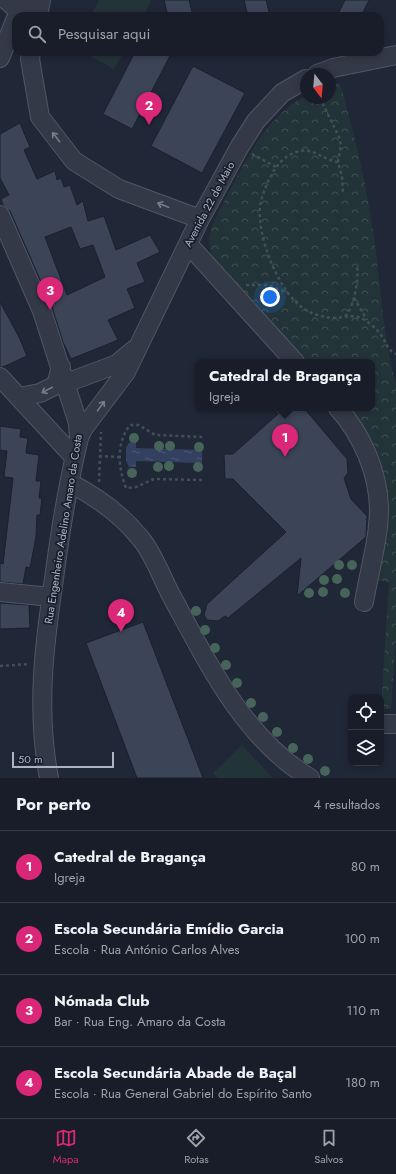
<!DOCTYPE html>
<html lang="pt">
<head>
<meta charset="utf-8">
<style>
	body { margin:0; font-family:Jost,sans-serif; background:#212631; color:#f1f3f6 }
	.controls { position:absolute; right:12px; bottom:12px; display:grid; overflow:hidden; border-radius:8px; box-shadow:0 2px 6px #0003 }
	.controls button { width:36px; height:36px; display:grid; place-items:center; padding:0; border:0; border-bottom:1px solid #363b46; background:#181d29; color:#f1f3f6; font:20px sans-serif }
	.compass { position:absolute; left:300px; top:68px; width:36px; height:36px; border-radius:50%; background:#181d29; box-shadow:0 2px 6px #0003; rotate:164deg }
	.scale { position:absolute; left:12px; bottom:10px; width:102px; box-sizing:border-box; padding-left:4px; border:2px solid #aeb3c4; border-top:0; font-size:11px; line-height:14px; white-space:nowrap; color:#aeb3c4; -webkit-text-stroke:3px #191e2c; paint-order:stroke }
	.you { position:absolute; left:270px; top:297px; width:14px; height:14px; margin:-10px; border:3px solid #fff; border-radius:50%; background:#1a73e8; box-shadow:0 0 0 6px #1a73e833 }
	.badge { display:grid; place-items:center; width:26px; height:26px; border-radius:50%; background:#db2777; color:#fff; font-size:13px; font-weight:700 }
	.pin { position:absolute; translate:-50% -33px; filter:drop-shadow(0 1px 2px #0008) }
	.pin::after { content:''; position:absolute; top:21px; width:14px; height:12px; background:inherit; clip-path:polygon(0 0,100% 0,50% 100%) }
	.popup { position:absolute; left:195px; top:359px; width:180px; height:52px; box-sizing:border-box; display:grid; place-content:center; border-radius:8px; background:#181d29; filter:drop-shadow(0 1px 3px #0005); font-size:13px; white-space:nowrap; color:#9fa2a8 }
	.popup b { font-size:15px; color:#f1f3f6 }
	.popup::after { content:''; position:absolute; left:50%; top:100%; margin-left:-8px; border:8px solid transparent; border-top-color:#181d29 }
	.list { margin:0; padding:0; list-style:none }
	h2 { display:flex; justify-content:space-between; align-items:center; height:52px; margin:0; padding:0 16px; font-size:17px }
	h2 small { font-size:13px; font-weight:400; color:#9fa2a8 }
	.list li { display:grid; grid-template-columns:26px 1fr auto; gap:12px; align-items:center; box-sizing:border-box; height:72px; padding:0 16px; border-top:1px solid #363b46 }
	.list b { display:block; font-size:15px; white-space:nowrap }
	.list p { margin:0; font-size:13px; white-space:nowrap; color:#9fa2a8 }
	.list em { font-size:13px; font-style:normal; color:#9fa2a8 }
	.icon { flex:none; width:22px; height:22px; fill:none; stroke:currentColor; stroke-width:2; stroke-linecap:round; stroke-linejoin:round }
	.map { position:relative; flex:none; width:396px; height:778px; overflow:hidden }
	.search { position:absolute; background:#181d29; box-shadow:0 2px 6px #0003; left:12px; right:12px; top:12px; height:44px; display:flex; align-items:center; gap:10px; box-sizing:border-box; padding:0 14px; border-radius:12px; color:#9fa2a8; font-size:15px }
	.sheet { height:340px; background:#181d29 }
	nav { display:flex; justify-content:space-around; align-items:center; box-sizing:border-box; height:56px; border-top:1px solid #363b46; background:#181d29; font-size:11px; color:#9fa2a8 }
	nav a { display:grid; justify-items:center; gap:2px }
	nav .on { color:#db2777 }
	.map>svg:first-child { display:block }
	.green { fill:#233439 }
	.forest { fill:url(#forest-crowns) }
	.water { fill:url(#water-ripples) }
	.building { fill:#3c4457; stroke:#1b202e; fill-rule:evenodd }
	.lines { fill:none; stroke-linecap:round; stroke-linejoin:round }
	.minor-casing { stroke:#515665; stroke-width:20 }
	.path { stroke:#405056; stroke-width:2.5; stroke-dasharray:3 3; stroke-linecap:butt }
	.minor { stroke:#343948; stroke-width:18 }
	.tree { fill:#46645a }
	.oneway { stroke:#777c8c }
	.labels { text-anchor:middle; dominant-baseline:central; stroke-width:3.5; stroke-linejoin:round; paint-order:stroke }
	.street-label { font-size:11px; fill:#aeb3c4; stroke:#191e2c }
</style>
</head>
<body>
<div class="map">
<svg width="396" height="778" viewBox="0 0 396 778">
	<defs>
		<pattern id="forest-crowns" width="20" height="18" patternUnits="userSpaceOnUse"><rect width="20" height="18" fill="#233439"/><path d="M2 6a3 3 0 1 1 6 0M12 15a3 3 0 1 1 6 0" fill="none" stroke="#404f54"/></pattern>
		<pattern id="water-ripples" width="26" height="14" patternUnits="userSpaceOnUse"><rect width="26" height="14" fill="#33405f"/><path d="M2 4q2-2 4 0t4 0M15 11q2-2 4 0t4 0" fill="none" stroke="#4e5974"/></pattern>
	</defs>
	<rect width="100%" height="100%" fill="#202737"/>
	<path class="green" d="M99,0H151L143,16H91Z
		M82,52H124L114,69Z
		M242,745L273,778H218L213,773Z"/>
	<path class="forest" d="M340,83C353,130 365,177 372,225C381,278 381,332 396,384V637L391,709H381L389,582L376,580C387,536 396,484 371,443C364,430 354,419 345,408H372V362H303L213,261C210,252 208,243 210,234C212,221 221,209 226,198C246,160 266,116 306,96V98H330V86Z"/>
	<path class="water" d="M130,442H136V448L202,450V463L136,461V467H129L126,461V447Z"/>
	<path class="building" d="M164,0H189L193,16H168Z
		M244,0H266L270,16H248Z
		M345,0H369L361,16H346L339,12Z
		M135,52H172L132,129L103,114Z
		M193,66L245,93L202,173L151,146Z
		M20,123L30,147L24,150L37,179L55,171L57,180L61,178L64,187L70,185L77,205L83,201L88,221L104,216L116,250L150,235L160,252L137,263L145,282L127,289L135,308L108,320L118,340L71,359L63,342L52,307L10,211L3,205L1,199L9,195L0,178V134ZM71,227L80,249L93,245L105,277L67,295L45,237Z
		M0,302L19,337L27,356L3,367H0Z
		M273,408H304L347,459L348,473L344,478L351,499L367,516L366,537L297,596L301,558L228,618L225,616L218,621L207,620L204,615L207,604L286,532L233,479H225L224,454H233L278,414Z
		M0,426L21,429L20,437L28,438L26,453L39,455L36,481H41L39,498H42L40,515H37L36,537L30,568L26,567L23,584L0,582V563L3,564L13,478L4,477L7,451L0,450Z
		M0,603L29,605L30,628L0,629Z
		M143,622L203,778H137L86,643Z"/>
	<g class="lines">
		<defs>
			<path id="minor" d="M6,0L19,11
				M17,16L26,0
				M38,16L41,0
				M31,52L30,59L40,117L74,161L119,189L200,219
				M0,58L16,18
				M317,74L333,68L396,55
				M0,215L42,311L78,423L79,438C68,484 60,532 54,579C44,646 36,710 49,778
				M188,244L295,362
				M0,377L74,457
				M66,383L117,364L135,349
				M19,397L40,393L56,385L61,367
				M338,408C362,435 378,472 379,508C379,539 369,572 364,602
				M79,438L83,429L126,372L200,219L240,146L256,121L282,93L306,79
				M70,483C97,497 122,515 141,539C153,553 162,578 171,595C207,661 243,738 310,778
				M0,592L51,597
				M381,724H396"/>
		</defs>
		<use href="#minor" class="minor-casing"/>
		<path class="path" d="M320,98L339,137L341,145L338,162L342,177L343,194
			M252,154L276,167
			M338,162C325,161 314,148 301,151C288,153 279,162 273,172C267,183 262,194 260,206C257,236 277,287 300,306C310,314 324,318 337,318C346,317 354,314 363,319C370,323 377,329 381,335C386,342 388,351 396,354
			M246,285H268L288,293
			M354,298L367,320
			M345,316C354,309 359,278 357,267
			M99,456L119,457
			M202,480L154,479L136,487L126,488C118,467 116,443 130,425H139L155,435L204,437
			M99,482L101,432
			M0,666L30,664"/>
		<use href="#minor" class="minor"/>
	</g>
	<g class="tree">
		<circle cx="134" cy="438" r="5"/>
		<circle cx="159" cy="446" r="5"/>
		<circle cx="170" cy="446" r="5"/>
		<circle cx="199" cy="447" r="5"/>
		<circle cx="169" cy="466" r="5"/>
		<circle cx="158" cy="467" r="5"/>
		<circle cx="198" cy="467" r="5"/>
		<circle cx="132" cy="473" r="5"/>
		<circle cx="339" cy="565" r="5"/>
		<circle cx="352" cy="565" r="5"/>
		<circle cx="337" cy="579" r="5"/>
		<circle cx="324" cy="580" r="5"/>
		<circle cx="323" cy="592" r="5"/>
		<circle cx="309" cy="593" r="5"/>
		<circle cx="345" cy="593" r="5"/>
		<circle cx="196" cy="611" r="5"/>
		<circle cx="205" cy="630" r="5"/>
		<circle cx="215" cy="648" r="5"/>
		<circle cx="226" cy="665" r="5"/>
		<circle cx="237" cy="683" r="5"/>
		<circle cx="251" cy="703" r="5"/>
		<circle cx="263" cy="717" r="5"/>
		<circle cx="277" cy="732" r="5"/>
		<circle cx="293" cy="748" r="5"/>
		<circle cx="308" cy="759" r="5"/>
		<circle cx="325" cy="771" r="5"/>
	</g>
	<defs><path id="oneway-shaft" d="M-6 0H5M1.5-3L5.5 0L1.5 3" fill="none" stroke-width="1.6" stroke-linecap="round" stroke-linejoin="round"/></defs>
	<g class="oneway">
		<use href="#oneway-shaft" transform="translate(56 137) rotate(-128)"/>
		<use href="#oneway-shaft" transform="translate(163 205) rotate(-159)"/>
		<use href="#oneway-shaft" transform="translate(47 390) rotate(152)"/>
		<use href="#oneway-shaft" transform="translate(101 406) rotate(-54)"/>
	</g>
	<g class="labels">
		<g class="street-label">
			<text transform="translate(209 204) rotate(-62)">Avenida 22 de Maio</text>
			<text transform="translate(63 529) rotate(-81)">Rua Engenheiro Adelino Amaro da Costa</text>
		</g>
	</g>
</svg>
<div class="controls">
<button><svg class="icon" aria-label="locate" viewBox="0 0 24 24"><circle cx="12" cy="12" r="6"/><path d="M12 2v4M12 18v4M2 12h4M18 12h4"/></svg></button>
<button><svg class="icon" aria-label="layers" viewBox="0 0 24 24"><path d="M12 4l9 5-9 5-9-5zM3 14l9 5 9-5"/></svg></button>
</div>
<svg class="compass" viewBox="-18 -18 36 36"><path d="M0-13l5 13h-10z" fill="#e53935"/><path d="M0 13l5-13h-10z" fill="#9fa2a8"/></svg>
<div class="scale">50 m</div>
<div class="you"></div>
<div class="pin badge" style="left:285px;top:457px">1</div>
<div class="popup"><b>Catedral de Bragança</b>Igreja</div>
<div class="pin badge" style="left:149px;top:125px">2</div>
<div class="pin badge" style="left:50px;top:310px">3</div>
<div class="pin badge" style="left:121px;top:632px">4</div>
<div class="search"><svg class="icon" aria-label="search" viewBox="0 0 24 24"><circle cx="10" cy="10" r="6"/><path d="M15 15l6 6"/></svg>Pesquisar aqui</div>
</div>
<section class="sheet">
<h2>Por perto<small>4 resultados</small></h2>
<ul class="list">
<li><span class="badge">1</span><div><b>Catedral de Bragança</b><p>Igreja</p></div><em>80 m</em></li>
<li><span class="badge">2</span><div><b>Escola Secundária Emídio Garcia</b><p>Escola · Rua António Carlos Alves</p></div><em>100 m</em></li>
<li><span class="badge">3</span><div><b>Nómada Club</b><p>Bar · Rua Eng. Amaro da Costa</p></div><em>110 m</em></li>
<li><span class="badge">4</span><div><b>Escola Secundária Abade de Baçal</b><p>Escola · Rua General Gabriel do Espírito Santo</p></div><em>180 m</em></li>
</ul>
</section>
<nav>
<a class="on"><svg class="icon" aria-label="map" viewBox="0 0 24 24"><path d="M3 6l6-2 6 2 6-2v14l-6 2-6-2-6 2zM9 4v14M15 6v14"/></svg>Mapa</a>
<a><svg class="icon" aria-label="directions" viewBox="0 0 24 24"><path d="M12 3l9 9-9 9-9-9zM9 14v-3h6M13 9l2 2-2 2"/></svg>Rotas</a>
<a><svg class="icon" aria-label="saved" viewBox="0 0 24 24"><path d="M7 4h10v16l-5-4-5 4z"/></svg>Salvos</a>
</nav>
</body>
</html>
